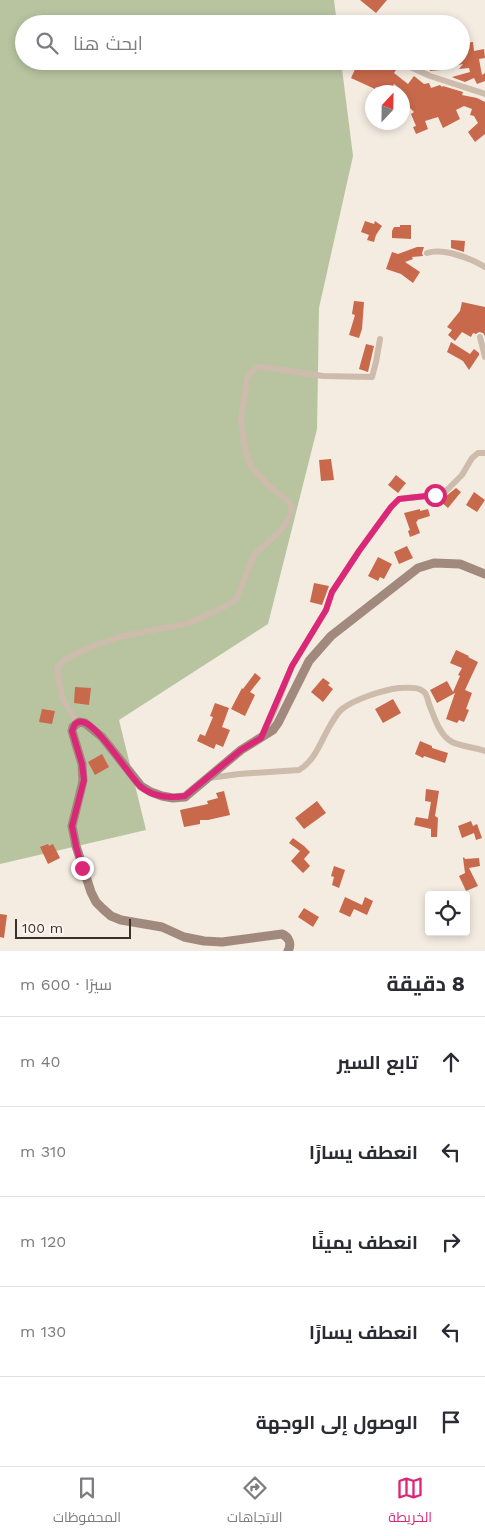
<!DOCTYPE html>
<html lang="ar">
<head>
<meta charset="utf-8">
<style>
	body { margin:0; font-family:"Work Sans",Cairo,sans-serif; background:#f7f7f7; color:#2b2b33; direction:rtl }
	.controls { position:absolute; right:15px; bottom:15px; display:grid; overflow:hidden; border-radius:5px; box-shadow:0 2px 8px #0003 }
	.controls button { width:45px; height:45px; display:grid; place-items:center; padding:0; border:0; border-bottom:1px solid #e1e1e2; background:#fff; color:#2b2b33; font:25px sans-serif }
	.compass { position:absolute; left:365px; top:85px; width:45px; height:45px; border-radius:50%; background:#fff; box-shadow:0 2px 8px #0003; rotate:22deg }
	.scale { position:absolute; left:15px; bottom:12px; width:116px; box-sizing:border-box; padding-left:5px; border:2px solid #3b302b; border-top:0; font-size:14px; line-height:18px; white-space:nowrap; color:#3b302b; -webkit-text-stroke:4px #fbf5ee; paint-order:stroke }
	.stop { position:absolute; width:15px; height:15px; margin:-11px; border:4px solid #db2777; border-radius:50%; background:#fff }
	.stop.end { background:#db2777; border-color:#fff; box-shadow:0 1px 5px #0008 }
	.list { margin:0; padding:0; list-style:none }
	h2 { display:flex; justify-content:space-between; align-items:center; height:65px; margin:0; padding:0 20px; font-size:21px }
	h2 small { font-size:16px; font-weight:400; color:#7c7c81 }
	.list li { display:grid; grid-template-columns:32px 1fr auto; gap:15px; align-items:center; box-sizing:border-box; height:90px; padding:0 20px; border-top:1px solid #e1e1e2 }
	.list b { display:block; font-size:19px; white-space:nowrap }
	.list em { font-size:16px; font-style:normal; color:#7c7c81 }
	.icon { flex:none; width:28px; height:28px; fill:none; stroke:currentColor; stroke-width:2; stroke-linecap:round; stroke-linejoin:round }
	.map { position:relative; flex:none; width:485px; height:951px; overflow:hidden; direction:ltr }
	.search { position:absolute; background:#fff; box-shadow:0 2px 8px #0003; left:15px; right:15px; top:15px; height:55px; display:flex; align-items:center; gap:12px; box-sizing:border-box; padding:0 18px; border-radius:28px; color:#7c7c81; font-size:19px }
	.sheet { height:515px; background:#fff }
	nav { display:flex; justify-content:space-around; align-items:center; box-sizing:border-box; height:70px; border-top:1px solid #e1e1e2; background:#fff; font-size:14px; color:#7c7c81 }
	nav a { display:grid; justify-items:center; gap:2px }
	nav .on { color:#db2777 }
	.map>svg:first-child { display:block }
	.green { fill:#b8c4a0 }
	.building { fill:#c8694b }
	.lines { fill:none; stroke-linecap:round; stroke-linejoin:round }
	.street { stroke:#cdbbac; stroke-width:6 }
	.secondary { stroke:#a18a7d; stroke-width:9 }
	.route { stroke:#db2777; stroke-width:6 }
</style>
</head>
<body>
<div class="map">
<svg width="485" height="951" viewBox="0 0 485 951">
	<rect width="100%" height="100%" fill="#f4ebe1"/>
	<path class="green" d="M0,0H334L337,24H24V61H341L353,156L319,308L317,429L268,624L119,720L146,830L0,864Z"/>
	<path class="building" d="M360,0H387L376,13Z
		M473,42L474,51L484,49L485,58L479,59L482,75L485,73V81L477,84L474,78L465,82L454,78L452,77L470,72L469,68L459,69L463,64L441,69V70L430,71V61H461V43Z
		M382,63L389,67L392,63L398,67L394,73L408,84L414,76L424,84L429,83L431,88L440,85L442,87L443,86L463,92L462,95L477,98L485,102V134L475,142L468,132L478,123L474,116L470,115L472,109L464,106L456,110L460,119L443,128L438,117L425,121L428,129L416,134L413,127L416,126L411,114L414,112L402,100V90L394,84L390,92H387L376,87L375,89L351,78L356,67L357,68L359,64L373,69L374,67L379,69Z
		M365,221L374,224L375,221L382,226L376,235L374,242L367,240L369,235L361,232Z
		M400,225H411V239L392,238V231L394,227H400Z
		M451,240L465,241L464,252L451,248Z
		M417,247H424L422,253L423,256L412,257L413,259L405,262L420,272L413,283L401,274L386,269L392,252L398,254Z
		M354,301L364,302L362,329L359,338L349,335L355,315L352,314Z
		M462,302L485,307V336L483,333L479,332L476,334L473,333L471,337L462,332L455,341L448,335L452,330L447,327L460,311Z
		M451,342L470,354L474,349L479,353V355L469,370L463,361L447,352Z
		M366,344L374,346L368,372L359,369Z
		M331,459L334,480L321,481L319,460Z
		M396,475L406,483L398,493L388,485Z
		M456,488L461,492L448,508L440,501Z
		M474,492L485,500L477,512L466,505Z
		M420,509V511L428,509L430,516L417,520L418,521L416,522L420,533L410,537L408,531L410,530L404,513Z
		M407,546L413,558L399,564L394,552Z
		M378,557L392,564L384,579L380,577L378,581L368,576Z
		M314,583L329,586L322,605L310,602Z
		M456,650L469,656L468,657L478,662L465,690L472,693L466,709L469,710L464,722L459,720L457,723L446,719L455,693L437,703L430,690L447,681L453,692L460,676L458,675L462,668L450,663Z
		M255,673L261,678L250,692L255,695L245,716L231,709L242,688L243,689Z
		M323,678L330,683L328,685L333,689L323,702L311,692Z
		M75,687L91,688L89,705L74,703Z
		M393,699L401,713L383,723L375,709Z
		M215,703L229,708L222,727L230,730L223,747L216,744L214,749L197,741L200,734L205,736L213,717L210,716Z
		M42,709L55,711L52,724L39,722Z
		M420,741L432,746V748L448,753L445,763L424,756L423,758L415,754Z
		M102,754L109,767L95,775L88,762Z
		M426,789L439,791L435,816L438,818L437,837H431V829L414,825L416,817L428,819L431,802L425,801Z
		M224,791L230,815L208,820H200V824L184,827L180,810L208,804L207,801L218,798L216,793Z
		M317,801L326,813L304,829L295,818Z
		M471,821L473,826L477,824L482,838L476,840L474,833L462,838L458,826Z
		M293,838L304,846L310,852L304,859L310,866L303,873L291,861L300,851L289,843Z
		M48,844L49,846L53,844L60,858L48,864L40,847Z
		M464,857L465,859L479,858L480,866L469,868L478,886L466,891L459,876L465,873L463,858Z
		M334,866L345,870L339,888L332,885L334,877L331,876Z
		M345,897L362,905L365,897L373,901L367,915L354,909L350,917L339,912Z
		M304,908L319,917L313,927L298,917Z
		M0,914L7,915L4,938L0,937Z"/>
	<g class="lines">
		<path class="street" d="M397,61L430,76L485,94
			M427,253C443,248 471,258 485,267
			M480,337L485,357
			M77,723L62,697L57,669L60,664L68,658L90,647L123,636L189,623L226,606L236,600L254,555L279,532L286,523L291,513L292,507L289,502L269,486L251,467L245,450L241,419L247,379L251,372L258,367H264L323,376L372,377L376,362L380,339
			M262,737L276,707L292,666L326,610L332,592L359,551L391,507L399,499L435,495L446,491L462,475L472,458L478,453H485
			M209,778L239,774L299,770C316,760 321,740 331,724C334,719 338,712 342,709C355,699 383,690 399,688C407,688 419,686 425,693C427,695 428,701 429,704C434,716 439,735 452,742C463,747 474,747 485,751"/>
		<path class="secondary" d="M288,951C292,944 289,937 282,934L222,942L204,941L184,937L162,927L121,920L111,916L103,909L96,902L91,892L76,846L72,826L83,781L82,764L72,731L73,727L79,722L85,723L102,737L141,786L151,792L162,796L173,798L185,797L241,750L273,730L278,723L309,661L331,636L418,568L434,563L460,564L485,574"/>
	</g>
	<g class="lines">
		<path class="route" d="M82,868L76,846L72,826L84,780L82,764L72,731L75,724C78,722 79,721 83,722C98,725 128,774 140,786C152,797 170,798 185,796L241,750L261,738L292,666L326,610L332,592L359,551L391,507L399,499L435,495"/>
	</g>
</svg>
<div class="controls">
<button><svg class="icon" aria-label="locate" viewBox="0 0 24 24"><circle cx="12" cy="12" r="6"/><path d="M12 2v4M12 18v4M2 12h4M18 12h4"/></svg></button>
</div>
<svg class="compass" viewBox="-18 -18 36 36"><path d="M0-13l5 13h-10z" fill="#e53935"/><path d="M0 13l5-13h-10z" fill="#7c7c81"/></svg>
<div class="scale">100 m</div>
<div class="stop" style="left:435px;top:495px"></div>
<div class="stop end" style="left:82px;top:868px"></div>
<div class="search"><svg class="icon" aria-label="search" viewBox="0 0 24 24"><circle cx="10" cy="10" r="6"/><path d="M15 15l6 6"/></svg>ابحث هنا</div>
</div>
<section class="sheet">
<h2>8 دقيقة<small>سيرًا · 600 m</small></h2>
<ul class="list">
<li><svg class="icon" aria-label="ahead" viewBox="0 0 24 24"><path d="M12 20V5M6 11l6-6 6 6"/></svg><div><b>تابع السير</b></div><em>40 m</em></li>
<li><svg class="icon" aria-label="left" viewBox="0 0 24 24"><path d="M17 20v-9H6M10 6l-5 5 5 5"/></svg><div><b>انعطف يسارًا</b></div><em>310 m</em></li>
<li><svg class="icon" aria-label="right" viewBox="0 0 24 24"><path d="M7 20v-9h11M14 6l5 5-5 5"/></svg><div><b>انعطف يمينًا</b></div><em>120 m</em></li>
<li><svg class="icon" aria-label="left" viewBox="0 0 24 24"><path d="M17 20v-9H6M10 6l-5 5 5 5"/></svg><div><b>انعطف يسارًا</b></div><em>130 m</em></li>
<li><svg class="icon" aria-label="arrive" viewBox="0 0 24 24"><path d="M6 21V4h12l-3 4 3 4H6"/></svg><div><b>الوصول إلى الوجهة</b></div></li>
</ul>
</section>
<nav>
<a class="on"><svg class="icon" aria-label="map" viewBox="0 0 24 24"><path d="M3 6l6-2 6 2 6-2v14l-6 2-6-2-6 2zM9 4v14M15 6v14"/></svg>الخريطة</a>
<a><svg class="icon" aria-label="directions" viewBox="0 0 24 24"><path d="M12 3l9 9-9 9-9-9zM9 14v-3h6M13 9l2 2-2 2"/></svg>الاتجاهات</a>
<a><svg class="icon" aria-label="saved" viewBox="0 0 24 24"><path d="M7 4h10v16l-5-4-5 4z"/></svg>المحفوظات</a>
</nav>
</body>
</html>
